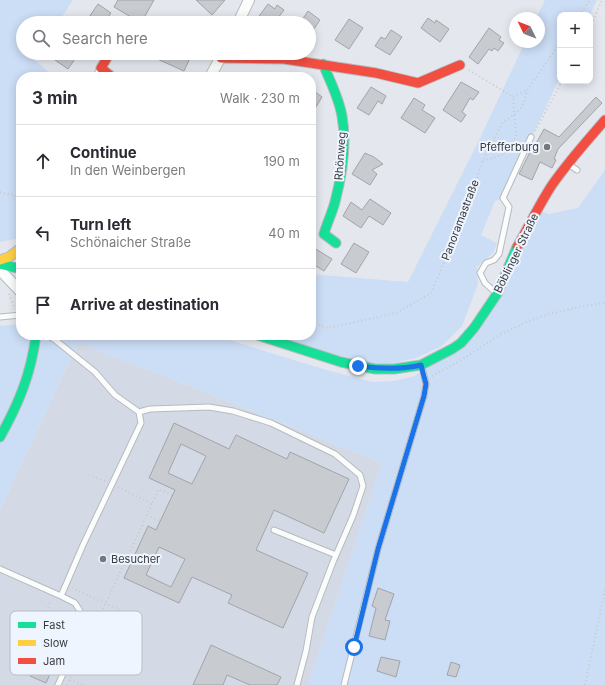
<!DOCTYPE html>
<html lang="en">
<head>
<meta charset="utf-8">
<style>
	body { margin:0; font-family:Inter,sans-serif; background:#f2f2f3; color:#2b2b33 }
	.controls { position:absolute; right:12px; top:12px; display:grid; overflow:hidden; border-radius:8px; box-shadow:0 2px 10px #0003 }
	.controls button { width:36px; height:36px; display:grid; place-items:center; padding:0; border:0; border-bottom:1px solid #e1e1e2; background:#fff; color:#2b2b33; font:20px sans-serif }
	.compass { position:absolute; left:509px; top:12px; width:36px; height:36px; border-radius:50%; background:#fff; box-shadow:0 2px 10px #0003; rotate:313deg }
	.stop { position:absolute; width:12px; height:12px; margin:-9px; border:3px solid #1a73e8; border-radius:50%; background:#fff }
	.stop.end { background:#1a73e8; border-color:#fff; box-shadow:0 1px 4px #0008 }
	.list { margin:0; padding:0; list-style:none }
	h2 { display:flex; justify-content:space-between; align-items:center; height:52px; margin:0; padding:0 16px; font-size:17px }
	h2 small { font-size:13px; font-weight:400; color:#7c7c81 }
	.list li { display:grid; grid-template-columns:26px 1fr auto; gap:12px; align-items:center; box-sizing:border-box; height:72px; padding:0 16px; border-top:1px solid #e1e1e2 }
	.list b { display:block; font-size:15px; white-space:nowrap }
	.list p { margin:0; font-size:13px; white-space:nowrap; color:#7c7c81 }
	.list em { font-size:13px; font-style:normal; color:#7c7c81 }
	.icon { flex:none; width:22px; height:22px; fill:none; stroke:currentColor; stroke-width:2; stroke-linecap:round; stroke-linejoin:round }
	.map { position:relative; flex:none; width:605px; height:685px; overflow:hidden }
	.search { position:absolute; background:#fff; box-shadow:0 2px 10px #0003; left:16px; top:16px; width:300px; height:44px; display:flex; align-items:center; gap:10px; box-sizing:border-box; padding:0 14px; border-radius:22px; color:#7c7c81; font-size:15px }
	.panel { position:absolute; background:#fff; box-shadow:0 2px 10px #0003; left:16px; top:72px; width:300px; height:268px; border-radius:16px }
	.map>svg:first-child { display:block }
	.built { fill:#d4dae5 }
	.green { fill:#ccddf6 }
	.building { fill:#c8cbcf; stroke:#a1a4a9; fill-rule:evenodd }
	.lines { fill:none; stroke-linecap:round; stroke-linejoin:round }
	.lane-casing { stroke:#b7babe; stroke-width:7 }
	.street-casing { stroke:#b7babe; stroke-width:12 }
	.fast-casing { stroke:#b7babe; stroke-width:11 }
	.slow-casing { stroke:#b7babe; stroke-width:11 }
	.jam-casing { stroke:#b7babe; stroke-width:11 }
	.path { stroke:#c9c9cb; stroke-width:2; stroke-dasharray:1 3; stroke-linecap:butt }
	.lane { stroke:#fbfcfc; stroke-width:5 }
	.street { stroke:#fbfcfc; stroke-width:10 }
	.fast { stroke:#16e098; stroke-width:9 }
	.slow { stroke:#ffcf43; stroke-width:9 }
	.jam { stroke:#f24e42; stroke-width:9 }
	.route { stroke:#1a73e8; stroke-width:5 }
	.poi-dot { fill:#75787c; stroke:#eff5fe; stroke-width:1.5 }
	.labels { text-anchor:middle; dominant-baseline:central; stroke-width:4; stroke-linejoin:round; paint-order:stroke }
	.poi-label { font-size:11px; fill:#393c3f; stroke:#eff5fe; text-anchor:end }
	.street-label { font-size:11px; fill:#393c3f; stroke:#eff5fe }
	.key { fill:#eff5fe; stroke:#b8bec5; stroke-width:1 }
	.key-label { font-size:11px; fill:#393c3f }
</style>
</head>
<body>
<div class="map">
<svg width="605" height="685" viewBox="0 0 605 685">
	<rect width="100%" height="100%" fill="#e4e8ee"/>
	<path class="built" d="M79,343L177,381L382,463L308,685H0V509L58,386Z"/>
	<path class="green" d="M0,0H73L58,23H23V53H39L35,60L54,77H21V238L0,242Z
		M545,0H597L590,15H560V77L503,198L495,201L481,235L497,243L493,253L477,267L478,284L462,326L442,346L416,358L394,363L372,364L323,351L277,335H311V274L408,282L481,136L525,42H539V18H536Z
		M605,170V685H308L382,463L177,381L79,343L58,386L0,509V326L21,324V335H213L323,369L372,382L394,381L415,376L443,354L497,294L537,210L549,214L578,208Z"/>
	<path class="building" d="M118,0H154L141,23L114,7Z
		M196,0H225L212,15Z
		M98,4L111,13L104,23H85Z
		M268,4L275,9L277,5L284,10L274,23H254Z
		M308,11L320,20L309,36V23H300Z
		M428,18L435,23L436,20L449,29L440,42L421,28Z
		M349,19L363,28L349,49L335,40Z
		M489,28L501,37L499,40L504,43L498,51L494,48L492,51L489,49L478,64L469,57Z
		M391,30L402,37L390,55L375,46L381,37L385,39Z
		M59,53H79L68,69L55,60Z
		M144,53H184L191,56L184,71Z
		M461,82L479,92L473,100L470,98L462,112L466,115L461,122L443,110Z
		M371,87L386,96L382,104L378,101L369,115L357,108Z
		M311,89L322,97L311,115Z
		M596,97L602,103L558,149L554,159L556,160L552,168L540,162L532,180L519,174L532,148L533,149L544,129L559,137Z
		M414,98L425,105L422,110L435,118L425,133L401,118Z
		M365,153L374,157L383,164L372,170L377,174L370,185L352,174Z
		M370,199L391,213L383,225L369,216L361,228L343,216L351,202L362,210Z
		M354,243L369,252L356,273L341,264Z
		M314,248L332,259L324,271L316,266L311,274V253Z
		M174,423L229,449L236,435L287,459L290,452L349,479L324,533L274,510L256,550L308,573L283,628L228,603L232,595L192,577L179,603L124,578L148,526L156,530L175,490L149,478ZM181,444L206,456L192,484L168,473ZM159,547L185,559L171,587L146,575Z
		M378,588L394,594L385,620L390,621L385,640L369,636L376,608L372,606Z
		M53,625L69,632L46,683L30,676Z
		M211,645L281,677L277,685H250L227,675L223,685H193Z
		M381,657L400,661L396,677L377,671Z
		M451,662L460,665L456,677L447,675Z"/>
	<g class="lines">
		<defs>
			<path id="lane" d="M94,77L101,69
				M568,164L577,170
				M496,293L485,283L480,273L486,263L494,260L499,254L509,207L503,198L531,137
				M0,317L21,315
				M46,335L54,339L95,372L115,395L139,412
				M274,530L336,555
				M0,569L61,596L75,603L85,619L79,638L58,685
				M61,596L83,545L141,423L139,412L150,409L209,407L233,411L271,423L335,454L360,475L363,486L353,516L333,562L312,617L306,651L297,685
				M344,685L378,549L424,396L426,384L423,371"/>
			<path id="street" d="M238,23L249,0
				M210,77L223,53
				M0,270L21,292"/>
			<path id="fast" d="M323,64C330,81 339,98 342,116C347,144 342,175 335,202C332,213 327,223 324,234L336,243
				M0,264L21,269
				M257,335L341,362L375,369H394L421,365L452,349L461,343L474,328L497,294L517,247
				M0,437C19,403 31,374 36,335"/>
			<path id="slow" d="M0,260L9,257L21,248"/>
			<path id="jam" d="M110,53L101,68L112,77
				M221,58L284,59L376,73L418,83L460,65
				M517,247C529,226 539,205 552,185C568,162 587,141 605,120"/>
		</defs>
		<use href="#lane" class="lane-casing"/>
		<use href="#street" class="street-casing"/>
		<use href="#fast" class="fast-casing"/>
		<use href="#slow" class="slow-casing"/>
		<use href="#jam" class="jam-casing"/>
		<path class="path" d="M579,15L590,0
			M126,23L127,21L132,23
			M590,28L602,0
			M199,53L210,56
			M469,70L513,97L527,90
			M535,131L562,81
			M483,161L504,154L516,137L513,97
			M0,192L21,197
			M9,294L15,309
			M311,322L328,328L396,313L431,293L466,211L482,162L503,122L515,114L522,107L528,89L560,43
			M240,335L246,337
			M432,376L463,359L501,334L527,322L549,314L579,307L605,303
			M89,475L105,481
			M118,487L152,504L159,489L172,495
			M152,504L147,515L160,521
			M72,588L120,610
			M45,615L51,600
			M70,680L83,685
			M67,685L147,515
			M585,685L605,590"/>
		<use href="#lane" class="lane"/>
		<use href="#street" class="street"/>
		<use href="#fast" class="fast"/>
		<use href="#slow" class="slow"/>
		<use href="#jam" class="jam"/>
	</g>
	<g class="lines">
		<path class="route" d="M354,647L378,549L424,396L426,384L421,365C400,370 380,369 358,366"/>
	</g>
	<g class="poi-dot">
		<circle cx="547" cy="147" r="4"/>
		<circle cx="103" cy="559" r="4"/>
	</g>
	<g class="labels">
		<g class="poi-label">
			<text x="539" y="147">Pfefferburg</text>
			<text x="111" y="559" text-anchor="start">Besucher</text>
		</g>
		<g class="street-label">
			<text transform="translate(340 156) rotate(-86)">Rhönweg</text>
			<text transform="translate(460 220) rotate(-69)">Panoramastraße</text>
			<text transform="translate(516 253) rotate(-64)">Böblinger Straße</text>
		</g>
	</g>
	<rect x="10" y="611" width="132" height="64" rx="6" class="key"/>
	<rect x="18" y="622" width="18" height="6" fill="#16e098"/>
	<rect x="18" y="640" width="18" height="6" fill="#ffcf43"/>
	<rect x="18" y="658" width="18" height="6" fill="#f24e42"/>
	<g class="key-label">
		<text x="43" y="629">Fast</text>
		<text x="43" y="647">Slow</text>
		<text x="43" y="665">Jam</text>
	</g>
</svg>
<div class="controls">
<button>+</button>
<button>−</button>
</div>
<svg class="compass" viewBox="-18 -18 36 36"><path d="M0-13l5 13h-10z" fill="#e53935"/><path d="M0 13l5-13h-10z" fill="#7c7c81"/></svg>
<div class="stop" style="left:354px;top:647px"></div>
<div class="stop end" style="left:358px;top:366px"></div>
<div class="search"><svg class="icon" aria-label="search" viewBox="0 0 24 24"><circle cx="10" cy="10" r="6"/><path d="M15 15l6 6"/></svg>Search here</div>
<section class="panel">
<h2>3 min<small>Walk · 230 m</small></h2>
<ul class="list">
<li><svg class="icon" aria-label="ahead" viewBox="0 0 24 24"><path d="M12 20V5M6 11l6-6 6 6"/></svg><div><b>Continue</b><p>In den Weinbergen</p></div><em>190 m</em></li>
<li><svg class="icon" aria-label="left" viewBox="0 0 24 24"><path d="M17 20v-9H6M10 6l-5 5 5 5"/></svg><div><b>Turn left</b><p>Schönaicher Straße</p></div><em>40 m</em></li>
<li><svg class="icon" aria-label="arrive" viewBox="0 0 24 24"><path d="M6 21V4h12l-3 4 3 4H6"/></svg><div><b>Arrive at destination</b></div></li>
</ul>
</section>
</div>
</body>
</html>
